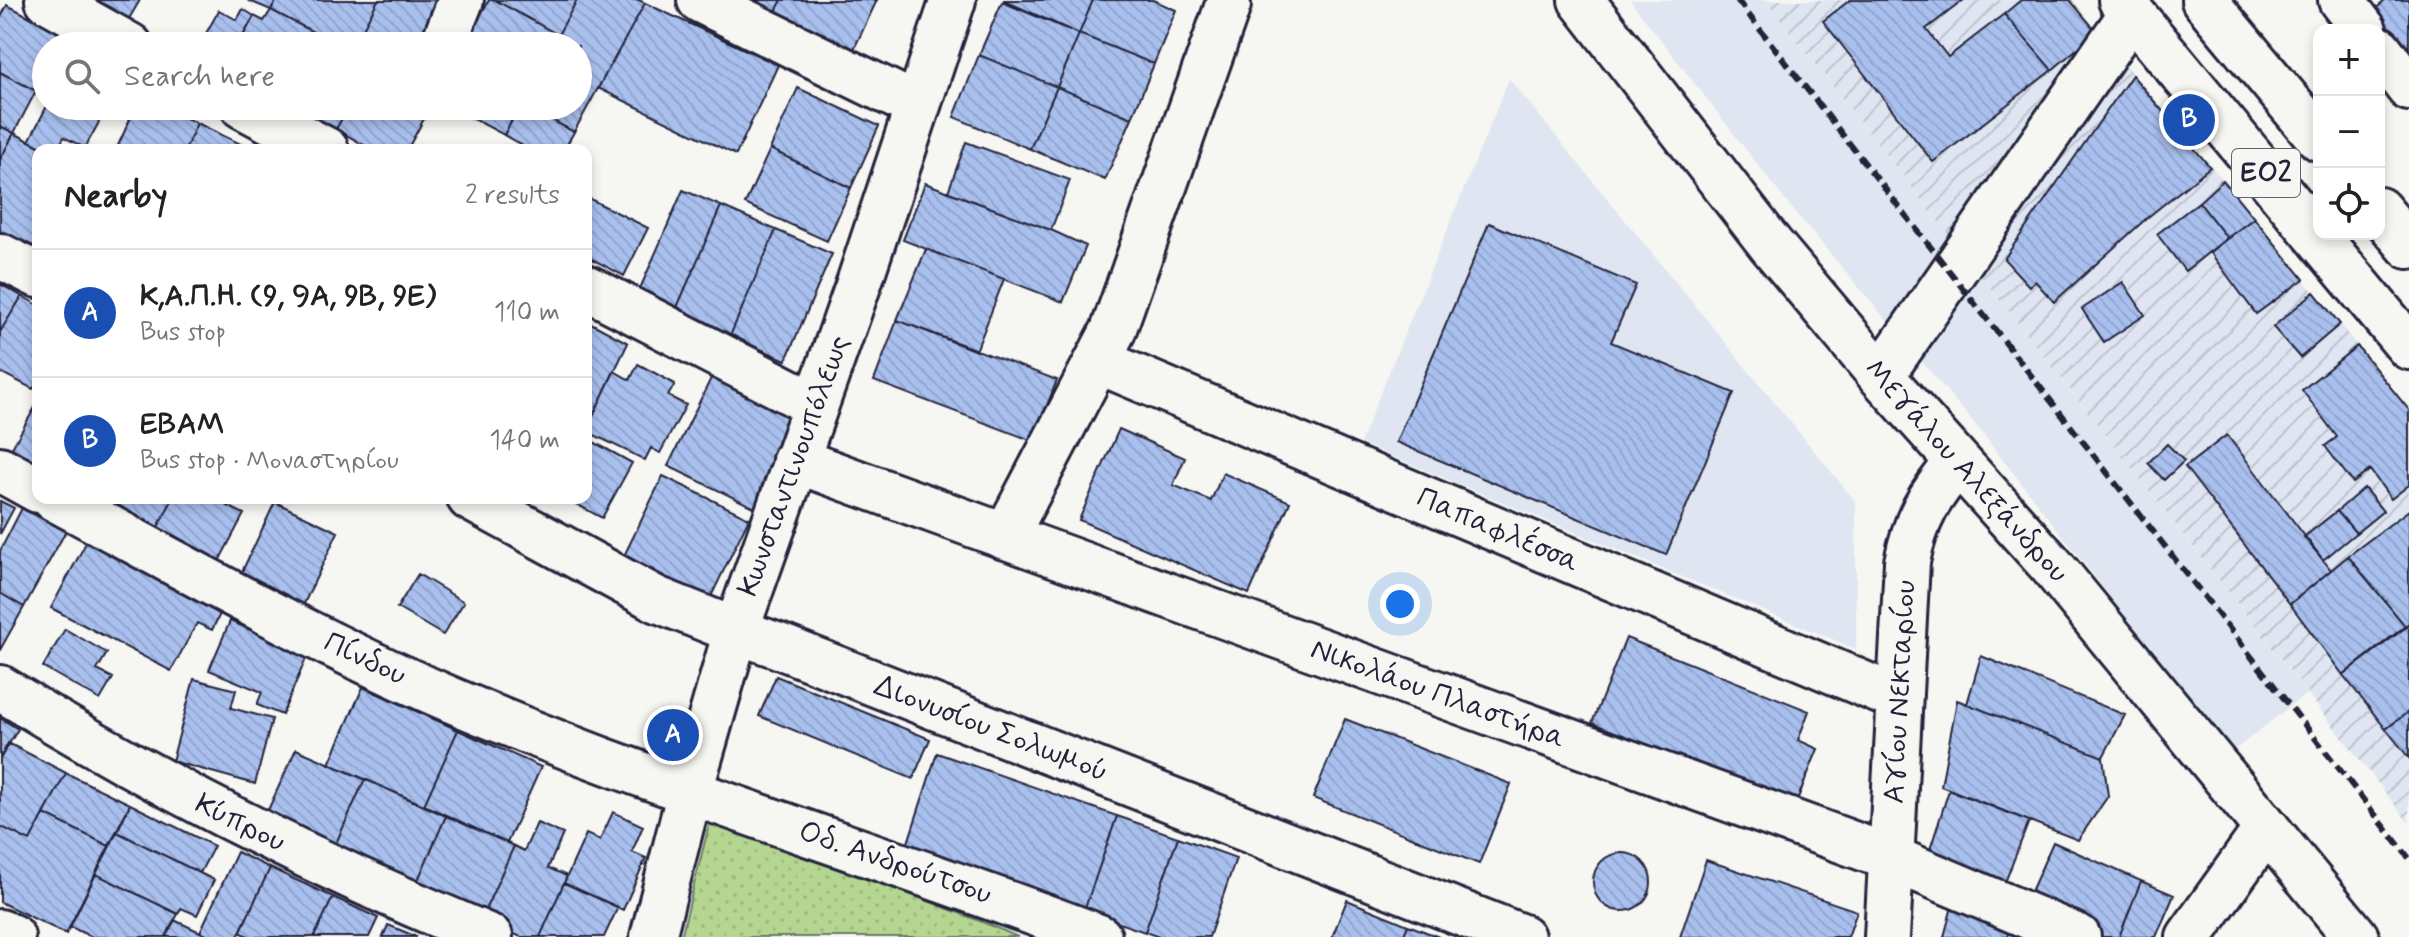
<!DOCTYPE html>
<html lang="en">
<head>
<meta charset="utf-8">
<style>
	body { margin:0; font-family:Mynerve,sans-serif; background:#f6f6f6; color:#222 }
	.controls { position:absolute; right:24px; top:24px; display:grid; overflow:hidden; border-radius:16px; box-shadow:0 4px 12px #0003 }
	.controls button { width:72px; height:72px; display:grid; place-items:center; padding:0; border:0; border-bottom:2px solid #e0e0e0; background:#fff; color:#222; font:40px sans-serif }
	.you { position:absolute; left:1400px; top:604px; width:28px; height:28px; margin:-20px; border:6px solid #fff; border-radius:50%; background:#1a73e8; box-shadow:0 0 0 12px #1a73e833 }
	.badge { display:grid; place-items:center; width:52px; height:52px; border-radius:50%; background:#d1495b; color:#fff; font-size:26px; font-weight:700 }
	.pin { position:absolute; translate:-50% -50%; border:4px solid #fff; box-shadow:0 2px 8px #0006 }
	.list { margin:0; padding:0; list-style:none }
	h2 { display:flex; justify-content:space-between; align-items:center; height:104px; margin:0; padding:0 32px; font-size:34px }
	h2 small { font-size:26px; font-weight:400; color:#767676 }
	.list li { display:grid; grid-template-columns:52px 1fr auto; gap:24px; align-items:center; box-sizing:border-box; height:128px; padding:0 32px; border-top:2px solid #e0e0e0 }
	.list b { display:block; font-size:30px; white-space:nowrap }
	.list p { margin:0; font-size:26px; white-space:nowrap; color:#767676 }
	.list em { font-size:26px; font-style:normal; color:#767676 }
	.icon { flex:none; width:44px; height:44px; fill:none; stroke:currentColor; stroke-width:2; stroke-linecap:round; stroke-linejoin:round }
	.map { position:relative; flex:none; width:2409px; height:937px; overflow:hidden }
	.search { position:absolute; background:#fff; box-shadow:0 4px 12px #0003; left:32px; top:32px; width:560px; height:88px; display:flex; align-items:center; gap:20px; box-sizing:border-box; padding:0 28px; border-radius:44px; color:#767676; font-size:30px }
	.panel { position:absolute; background:#fff; box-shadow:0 4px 12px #0003; left:32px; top:144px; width:560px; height:360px; border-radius:16px }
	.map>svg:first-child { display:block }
	.built { fill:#dfe6f1 }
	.industrial { fill:url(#industrial-furrows) }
	.grass { fill:url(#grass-dots); stroke:#6b7c66; stroke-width:2 }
	.building { fill:url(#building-back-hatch); stroke:#22223b; stroke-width:2 }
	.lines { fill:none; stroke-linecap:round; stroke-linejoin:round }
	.minor-casing { stroke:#22223b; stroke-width:50 }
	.major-casing { stroke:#22223b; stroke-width:50 }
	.minor { stroke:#f6f6f2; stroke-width:44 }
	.major { stroke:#f6f6f2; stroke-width:44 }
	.rail { stroke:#22223b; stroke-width:6; stroke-dasharray:12 6; stroke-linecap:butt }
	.labels { text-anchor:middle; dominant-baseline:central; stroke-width:6; stroke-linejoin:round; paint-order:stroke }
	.shield { fill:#f6f6f2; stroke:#626272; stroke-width:2 }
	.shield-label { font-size:28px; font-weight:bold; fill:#22223b }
	.street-label { font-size:30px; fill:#22223b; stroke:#f6f6f2 }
</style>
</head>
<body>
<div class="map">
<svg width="2409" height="937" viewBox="0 0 2409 937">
	<defs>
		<pattern id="industrial-furrows" width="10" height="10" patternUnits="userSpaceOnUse" patternTransform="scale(2)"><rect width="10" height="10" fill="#dfe6f1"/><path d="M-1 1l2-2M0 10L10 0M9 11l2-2" fill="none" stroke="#bfc5d0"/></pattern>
		<pattern id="grass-dots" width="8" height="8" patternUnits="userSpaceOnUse" patternTransform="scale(2)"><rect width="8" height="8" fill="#b4d690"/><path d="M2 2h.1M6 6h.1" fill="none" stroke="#9ab77d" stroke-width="1.8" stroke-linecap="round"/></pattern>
		<pattern id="building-back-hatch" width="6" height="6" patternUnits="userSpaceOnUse" patternTransform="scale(2)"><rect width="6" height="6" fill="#a9c0ee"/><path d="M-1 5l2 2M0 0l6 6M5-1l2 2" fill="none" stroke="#91a5cd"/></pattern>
	</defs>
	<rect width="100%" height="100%" fill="#f6f6f2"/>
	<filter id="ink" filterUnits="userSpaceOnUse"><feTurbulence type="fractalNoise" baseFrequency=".0125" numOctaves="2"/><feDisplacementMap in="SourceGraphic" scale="16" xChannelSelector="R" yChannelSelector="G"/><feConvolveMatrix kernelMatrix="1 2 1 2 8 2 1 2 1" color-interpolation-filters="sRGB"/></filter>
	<g filter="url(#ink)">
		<path class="built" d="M1630,0H1765L2307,693L2232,752L1979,429L1789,205Z
			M1509,79L1856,502V649L1360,443Z"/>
		<path class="industrial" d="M1765,0H2070L2223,180L2409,410V823Z"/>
		<path class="grass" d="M711,817L990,925L1018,937H681Z"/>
		<path class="building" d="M71,0H140L123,29Z
			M247,0H277L271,10Z
			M277,0H378L354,46H340L271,10Z
			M378,0H455L432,46H354Z
			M489,0H495L558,35L552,46H463Z
			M495,0H577L558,35Z
			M577,0H639L645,3L574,132L526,106H578V46H552Z
			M748,0H782L775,13Z
			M782,0H877L854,49L775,13Z
			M1003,0H1093L1079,34Z
			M1093,0H1153L1176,10L1154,64L1079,34Z
			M1850,0H1964L1926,29L1948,57L2004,14L2052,70L1933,162L1823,21Z
			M2021,0H2070L2097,32L2052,70L2004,14Z
			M2386,0H2409V54L2367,16Z
			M1002,2L1079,34L1057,87L979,55Z
			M645,3L778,65L736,155L598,88Z
			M7,5L65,35L59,46H46V72L36,91L0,72V19Z
			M243,9L254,16L238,46H199L219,10L237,20Z
			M271,10L340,46H246L239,43L254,16L264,21Z
			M1079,34L1154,64L1132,118L1057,87Z
			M979,55L1057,87L1030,149L954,117Z
			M0,72L36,91L14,133L0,126Z
			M2132,75L2210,167L2148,217L2054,302L2035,281L2029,286L2004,259Z
			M1057,87L1132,118L1105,180L1030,149Z
			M798,88L879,126L851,188L770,149Z
			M47,106H97L105,111L85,148L64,137L57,150H47L29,141Z
			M136,106H159L197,123L185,150H116Z
			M293,106H349L336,129Z
			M349,106H431L407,150H373L336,129Z
			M449,106H519L504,135Z
			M520,106H526L574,132L564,150H530L504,135Z
			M197,123L251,149L250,150H185Z
			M0,126L14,133L0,160Z
			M14,133L47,150H38V253L0,236V160Z
			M966,142L1070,180L1051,230L948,192Z
			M770,149L851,188L827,241L745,204Z
			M2223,180L2254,218L2227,238L2199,202Z
			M925,183L1051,230L1086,246L1063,302L903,240Z
			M683,190L721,206L675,312L636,298Z
			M586,197L648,228L624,276L586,256Z
			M2199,202L2227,238L2185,271L2157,234Z
			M721,206L776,230L730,336L675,312Z
			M2254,218L2304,279L2256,314L2210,252Z
			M1489,223L1636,285L1611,342L1734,393L1666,555L1396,442Z
			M776,230L832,254L786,360L730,336Z
			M926,249L1004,279L976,351L897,320Z
			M2123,282L2145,315L2104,342L2082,309Z
			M0,284L22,296L0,332Z
			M2314,292L2340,324L2300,358L2273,327Z
			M22,296L38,305V381L33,389L0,372V332Z
			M897,320L1057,380L1033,441L874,381Z
			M589,322L628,343L586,430V328Z
			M2357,346L2409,410V485L2391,499L2370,470L2353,483L2325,446L2337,437L2302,390Z
			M638,364L675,384L668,396L686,405L660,453L651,448L645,460L586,431L614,371L630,380Z
			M713,374L801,417L755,508L668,466Z
			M38,402V469L9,453Z
			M1119,429L1185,458L1173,485L1211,501L1223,473L1290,502L1249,594L1079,520Z
			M2227,435L2331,570L2290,604L2185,467Z
			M590,440L632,463L602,518L565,498H586V447Z
			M2167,444L2184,461L2164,480L2148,463Z
			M663,476L749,518L707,605L620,564Z
			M2364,488L2383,511L2356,533L2337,511Z
			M112,498H173L155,533L106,508Z
			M173,498H212L244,514L217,565L155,533Z
			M0,501L14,508L0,534Z
			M275,502L338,532L301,610L238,580Z
			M22,508L66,531L24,607L0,593V551Z
			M2409,510V623L2406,627L2348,556Z
			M2337,511L2356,533L2323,560L2304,537Z
			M89,537L223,608L212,630L197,623L171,671L51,608Z
			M2348,556L2406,627L2343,675L2290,604Z
			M418,574L464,602L443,635L397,608Z
			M0,593L24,607L0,650Z
			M230,621L308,654L282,715L257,705L262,692L209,670Z
			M2409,623V711L2386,729L2343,675Z
			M65,629L107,653L97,670L113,678L100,700L43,667Z
			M1626,638L1809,711L1798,740L1818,749L1796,803L1592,723Z
			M1981,656L2125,715L2103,757L1967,704Z
			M776,676L930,739L913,779L759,716Z
			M194,679L236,690L231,708L272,719L255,784L172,761Z
			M363,687L458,730L424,805L329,764Z
			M1957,700L2103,757L2108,796L2078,840L1941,786Z
			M2409,711V758L2386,729Z
			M0,718L18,729L0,759Z
			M1345,719L1511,784L1479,864L1313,798Z
			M458,730L541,767L507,843L424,805Z
			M8,743L66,773L30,841L0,826V759Z
			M296,749L365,779L332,852L263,821Z
			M937,753L1117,816L1084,911L907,846Z
			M66,773L130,804L109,846L44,814Z
			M365,779L446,816L414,889L332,852Z
			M1949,790L2029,821L2004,885L1929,853Z
			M130,804L214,846L200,873L117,832Z
			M613,812L643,826L632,852L646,858L623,910L564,883L586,834L600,840Z
			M44,814L109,846L66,934L0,902V826L30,841Z
			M446,816L514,846L481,919L414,889Z
			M1117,816L1178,837L1145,932L1084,911Z
			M537,823L563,834L548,868L567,876L540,937H521L481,919L514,846L524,851Z
			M117,832L214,880L197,915L181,908L178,914L96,874Z
			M1178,837L1236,858L1209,937H1159L1145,932Z
			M2053,842L2141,881L2119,937H2099L2025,905Z
			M237,852L270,868L238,937H211L200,932Z
			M1593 882a29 29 0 1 1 58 0a29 29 0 1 1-58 0Z
			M1706,860L1857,911L1848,937H1680Z
			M270,868L333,897L314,937H250L240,932Z
			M96,874L178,914L166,937H92L70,927Z
			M2141,881L2174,895L2156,937H2119Z
			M564,883L618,907L604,937H540Z
			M333,897L378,918L369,937H314Z
			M1954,899L2013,916L2007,937H1944Z
			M1347,900L1408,925L1403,937H1332Z
			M174,920L200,932L211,937H166Z
			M388,925L417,937H383Z
			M1408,925L1439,937H1403Z"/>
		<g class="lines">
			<defs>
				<path id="minor" d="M48,0L130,46
					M700,0L917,106
					M1581,0L1771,245L1881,376L2051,565L2356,937
					M2341,0L2364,30
					M445,40L461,0
					M2379,49L2409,88
					M243,106L326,150
					M0,256L38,275
					M586,287L816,405
					M1098,361L1899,699
					M1881,376L2132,13
					M795,460L1891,858L2078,937
					M0,469L38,490
					M54,498C183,567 312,640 447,698C660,789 883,855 1099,937
					M470,498L656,599L736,631L779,646L1522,937
					M1005,537L1113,331L1228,5
					M0,688C156,785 320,867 490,937
					M0,932L12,937
					M653,937L690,791L736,631L859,283L953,0
					M1887,937L1907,562C1915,519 1930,495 1958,462
					M2189,937L2267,828"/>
				<path id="major" d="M2121,0L2409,347
					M2204,0L2319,138
					M2379,210L2409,246"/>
			</defs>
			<use href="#minor" class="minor-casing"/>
			<use href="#major" class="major-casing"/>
			<use href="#minor" class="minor"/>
			<use href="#major" class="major"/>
			<path class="rail" d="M1737,0L2409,858"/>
		</g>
	</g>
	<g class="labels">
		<rect class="shield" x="2232" y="149" width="68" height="48" rx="6"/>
		<g class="shield-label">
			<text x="2266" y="173">ΕΟ2</text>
		</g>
		<g class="street-label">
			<text transform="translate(794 466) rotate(-70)">Κωνσταντινουπόλεως</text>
			<text transform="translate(1966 471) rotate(48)">Μεγάλου Αλεξάνδρου</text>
			<text transform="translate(1498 530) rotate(23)">Παπαφλέσσα</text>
			<text transform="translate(365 659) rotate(25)">Πίνδου</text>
			<text transform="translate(1900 692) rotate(-87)">Αγίου Νεκταρίου</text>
			<text transform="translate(1438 694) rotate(20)">Νικολάου Πλαστήρα</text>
			<text transform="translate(991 729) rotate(21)">Διονυσίου Σολωμού</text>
			<text transform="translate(240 823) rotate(26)">Κύπρου</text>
			<text transform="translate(895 863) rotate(19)">Οδ. Ανδρούτσου</text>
		</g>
	</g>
</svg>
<div class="controls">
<button>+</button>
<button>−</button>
<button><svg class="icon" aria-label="locate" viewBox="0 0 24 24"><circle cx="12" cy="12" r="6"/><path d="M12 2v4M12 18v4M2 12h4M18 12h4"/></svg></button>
</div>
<div class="you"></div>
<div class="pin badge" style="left:673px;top:735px;background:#1a4fb4">A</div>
<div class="pin badge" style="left:2189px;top:120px;background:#1a4fb4">B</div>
<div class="search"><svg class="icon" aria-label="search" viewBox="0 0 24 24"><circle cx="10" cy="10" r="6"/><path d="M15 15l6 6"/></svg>Search here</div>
<section class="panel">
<h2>Nearby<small>2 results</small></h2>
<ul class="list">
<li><span class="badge" style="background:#1a4fb4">A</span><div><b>Κ,Α.Π.Η. (9, 9Α, 9Β, 9Ε)</b><p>Bus stop</p></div><em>110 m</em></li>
<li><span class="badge" style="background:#1a4fb4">B</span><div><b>ΕΒΑΜ</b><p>Bus stop · Μοναστηρίου</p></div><em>140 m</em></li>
</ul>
</section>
</div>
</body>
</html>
